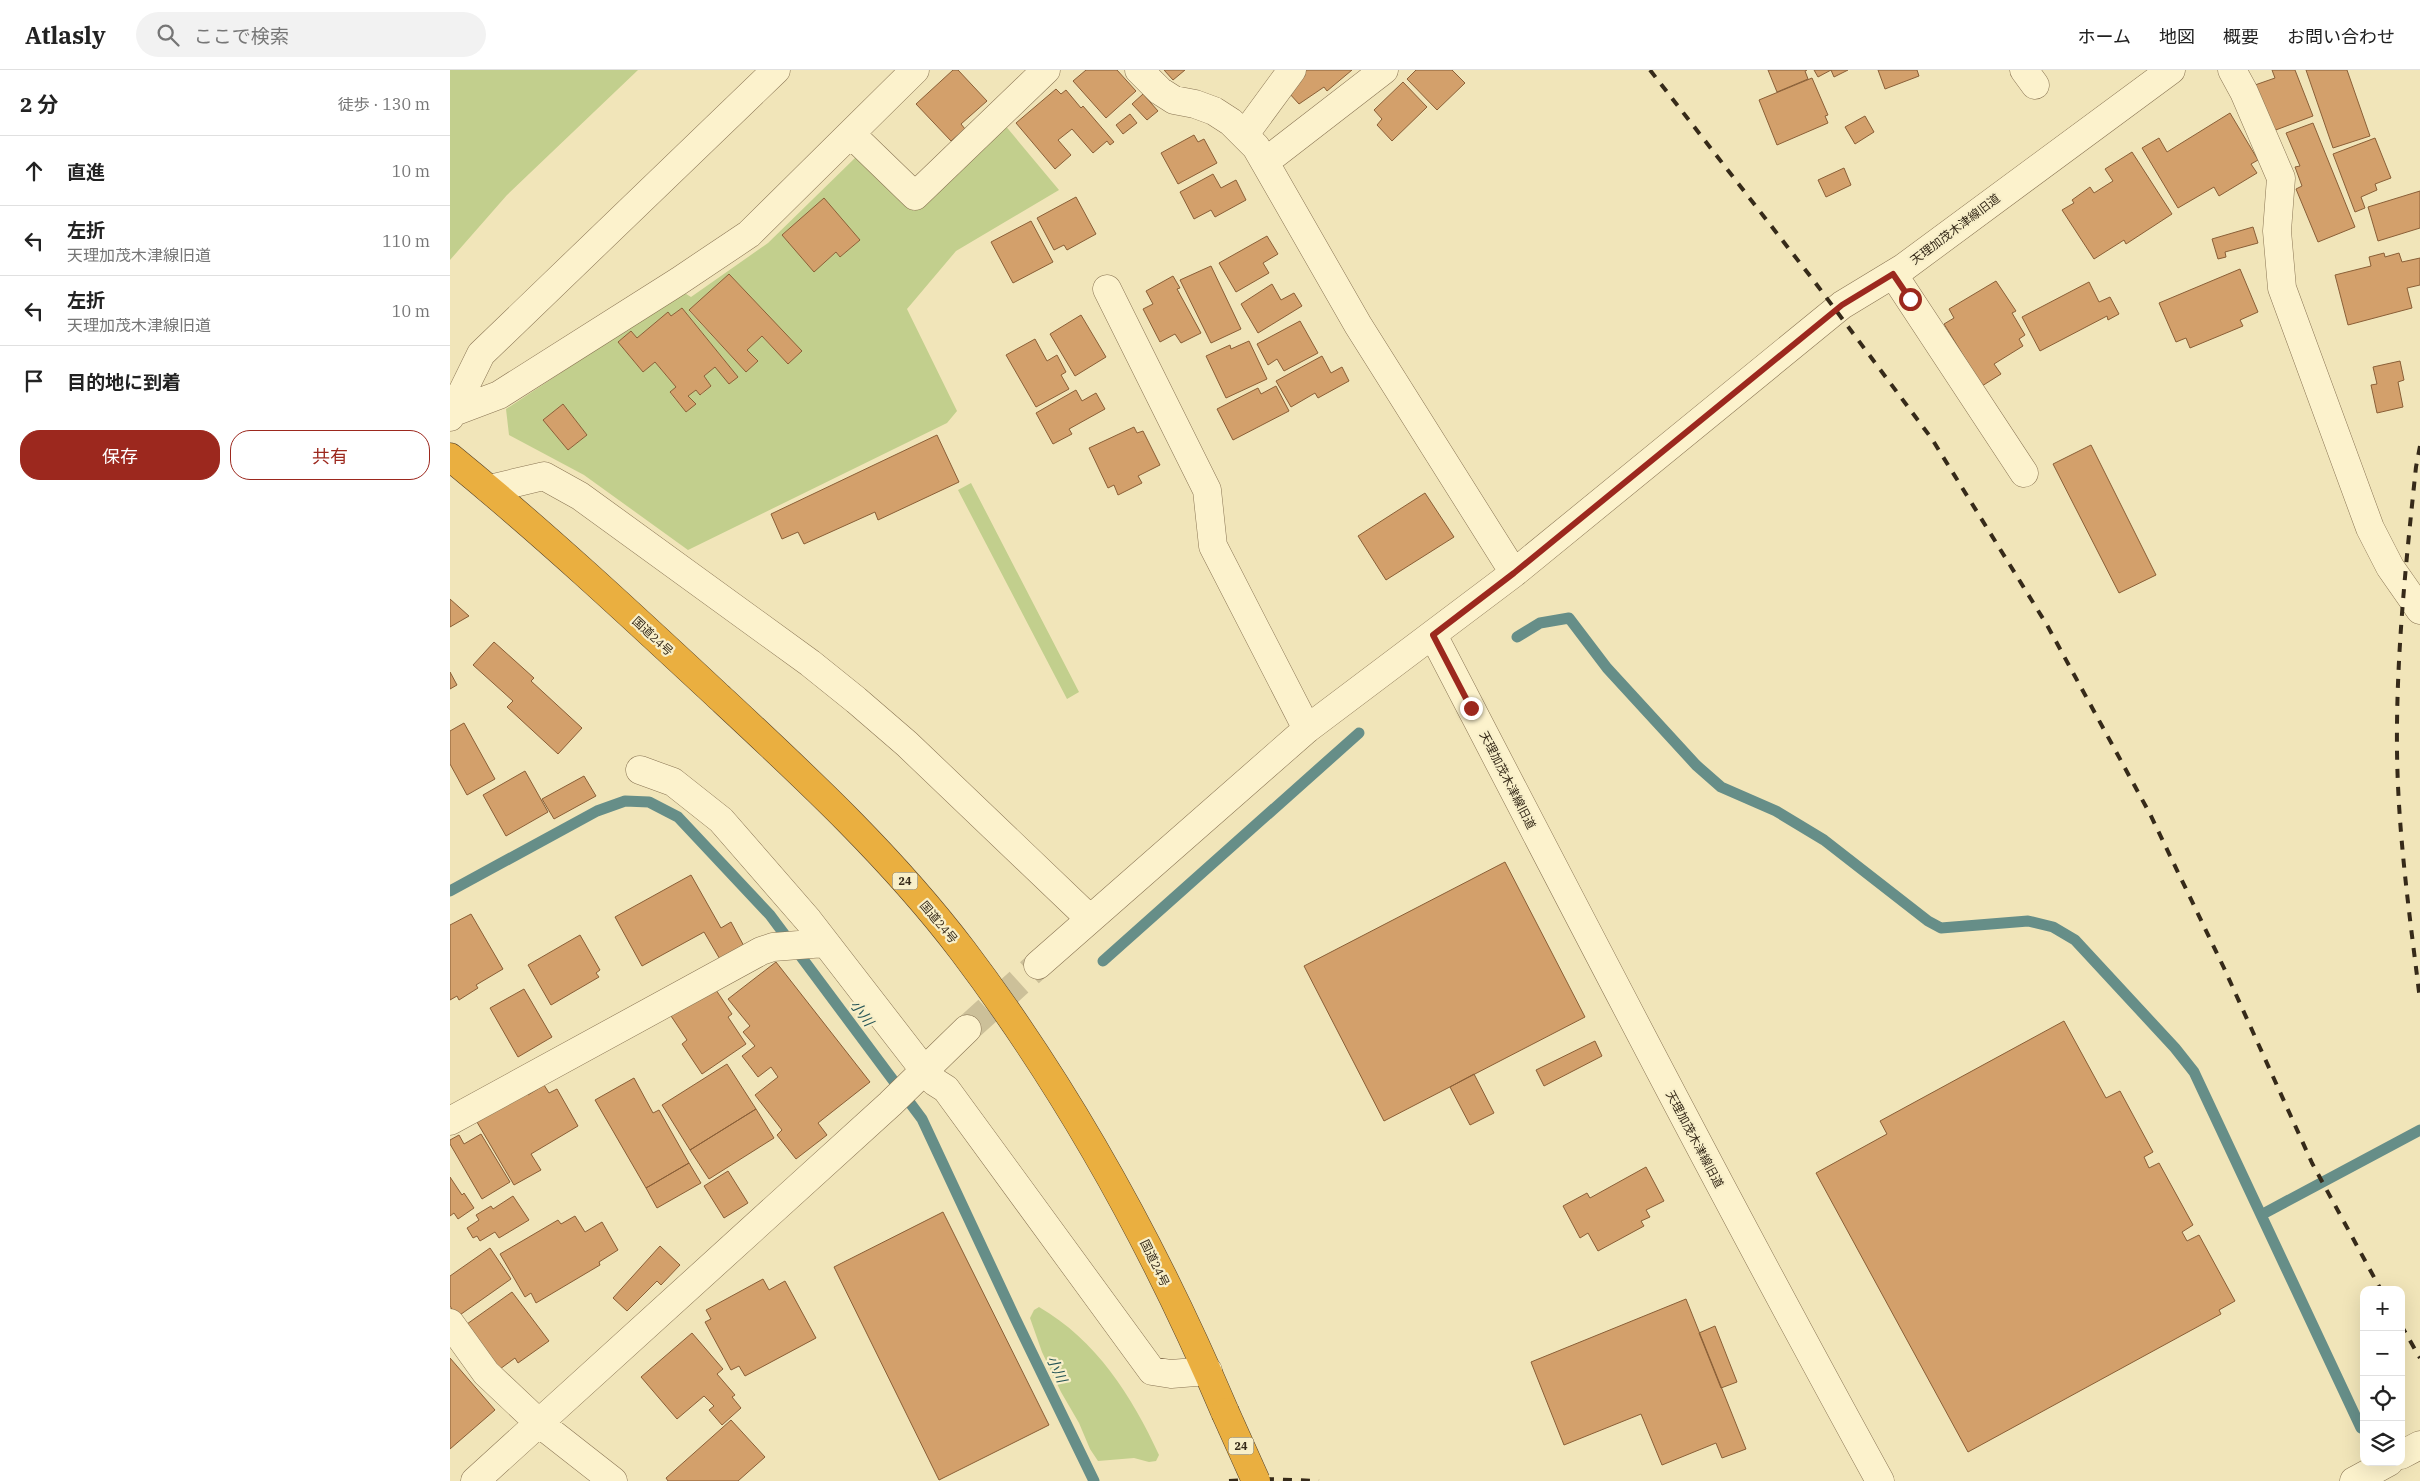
<!DOCTYPE html>
<html lang="ja">
<head>
<meta charset="utf-8">
<style>
	body { margin:0; font-family:"IBM Plex Serif","Noto Sans JP",serif; background:#f2f2f2; color:#222 }
	.controls { position:absolute; right:15px; bottom:15px; display:grid; overflow:hidden; border-radius:10px; box-shadow:0 5px 20px #0002 }
	.controls button { width:45px; height:45px; display:grid; place-items:center; padding:0; border:0; border-bottom:1px solid #e0e0e0; background:#fff; color:#222; font:25px sans-serif }
	.stop { position:absolute; width:15px; height:15px; margin:-11px; border:4px solid #9c281e; border-radius:50%; background:#fff }
	.stop.end { background:#9c281e; border-color:#fff; box-shadow:0 1px 5px #0008 }
	.list { margin:0; padding:0; list-style:none }
	h2 { display:flex; justify-content:space-between; align-items:center; height:65px; margin:0; padding:0 20px; font-size:21px }
	h2 small { font-size:16px; font-weight:400; color:#767676 }
	.list li { display:grid; grid-template-columns:32px 1fr auto; gap:15px; align-items:center; box-sizing:border-box; height:70px; padding:0 20px; border-top:1px solid #e0e0e0 }
	.list b { display:block; font-size:19px; white-space:nowrap }
	.list p { margin:0; font-size:16px; white-space:nowrap; color:#767676 }
	.list em { font-size:16px; font-style:normal; color:#767676 }
	.actions { display:flex; gap:10px; padding:15px 20px }
	.actions a { flex:1; padding:11px 0; border:1px solid #9c281e; border-radius:20px; text-align:center; font-size:18px; color:#9c281e }
	.actions .main { background:#9c281e; color:#fff }
	.icon { flex:none; width:28px; height:28px; fill:none; stroke:currentColor; stroke-width:2; stroke-linecap:round; stroke-linejoin:round }
	.map { position:relative; flex:none; width:1970px; height:1411px; overflow:hidden }
	header { display:flex; align-items:center; gap:30px; box-sizing:border-box; height:70px; padding:0 25px; background:#fff; border-bottom:1px solid #e0e0e0 }
	header strong { font-size:24px }
	nav { display:flex; gap:28px; margin-inline-start:auto; font-size:18px }
	.search { width:350px; height:45px; background:#f2f2f2; display:flex; align-items:center; gap:12px; box-sizing:border-box; padding:0 18px; border-radius:28px; color:#767676; font-size:19px }
	main { display:flex }
	aside { flex:1; background:#fff }
	.map>svg:first-child { display:block }
	.green { fill:#c2cf8d; fill-rule:evenodd }
	.lines { fill:none; stroke-linecap:round; stroke-linejoin:round }
	.stream { stroke:#668e88; stroke-width:11 }
	.building { fill:#d3a06b; stroke:#8a5f37 }
	.minor-tunnel { stroke:#ccc099; stroke-width:28; stroke-dasharray:28 14; stroke-linecap:butt }
	.minor-casing { stroke:#897453; stroke-width:29 }
	.highway-casing { stroke:#554128; stroke-width:29 }
	.minor { stroke:#fcf2cc; stroke-width:28 }
	.highway { stroke:#eaaf40; stroke-width:28 }
	.rail { stroke:#362a19; stroke-width:4; stroke-dasharray:9 9; stroke-linecap:butt }
	.highway-bridge-casing { stroke:#554128; stroke-width:29; stroke-linecap:butt }
	.highway-bridge { stroke:#eaaf40; stroke-width:28 }
	.route { stroke:#9c281e; stroke-width:6 }
	.labels { text-anchor:middle; dominant-baseline:central; stroke-width:4.5; stroke-linejoin:round; paint-order:stroke }
	.shield { fill:#f8efc9; stroke:#70654e; stroke-width:1 }
	.shield-label { font-size:11px; font-weight:bold; fill:#362a19 }
	.street-label { font-size:12px; fill:#362a19; stroke:#f8efc9 }
	.water-label { font-size:14px; font-style:italic; fill:#275657; stroke:#f8efc9 }
</style>
</head>
<body>
<header>
<strong>Atlasly</strong>
<div class="search"><svg class="icon" aria-label="search" viewBox="0 0 24 24"><circle cx="10" cy="10" r="6"/><path d="M15 15l6 6"/></svg>ここで検索</div>
<nav><a>ホーム</a><a>地図</a><a>概要</a><a>お問い合わせ</a></nav>
</header>
<main>
<aside>
<h2>2 分<small>徒歩 · 130 m</small></h2>
<ul class="list">
<li><svg class="icon" aria-label="ahead" viewBox="0 0 24 24"><path d="M12 20V5M6 11l6-6 6 6"/></svg><div><b>直進</b></div><em>10 m</em></li>
<li><svg class="icon" aria-label="left" viewBox="0 0 24 24"><path d="M17 20v-9H6M10 6l-5 5 5 5"/></svg><div><b>左折</b><p>天理加茂木津線旧道</p></div><em>110 m</em></li>
<li><svg class="icon" aria-label="left" viewBox="0 0 24 24"><path d="M17 20v-9H6M10 6l-5 5 5 5"/></svg><div><b>左折</b><p>天理加茂木津線旧道</p></div><em>10 m</em></li>
<li><svg class="icon" aria-label="arrive" viewBox="0 0 24 24"><path d="M6 21V4h12l-3 4 3 4H6"/></svg><div><b>目的地に到着</b></div></li>
</ul>
<div class="actions"><a class="main">保存</a><a>共有</a></div>
</aside>
<div class="map">
<svg width="1970" height="1411" viewBox="0 0 1970 1411">
	<rect width="100%" height="100%" fill="#f1e5b9"/>
	<path class="green" d="M0,0H188L57,125L0,190Z
		M554,54L609,120L506,181L457,239L507,341L497,353L238,480L134,405L59,365L56,339L233,222L241,227L318,173L406,87L464,141ZM374,129L410,170L390,187L386,182L364,201L332,165ZM279,204L351,281L338,294L312,266L297,280L308,291L296,302L239,241ZM232,238L288,307L265,297L254,306L261,316L251,325L246,320L238,326L245,334L236,342L220,323L226,317L205,292L193,302L168,272L181,261L187,268L218,243L221,246ZM113,334L137,365L118,380L93,350Z
		M521,413L629,622L617,629L508,420Z
		M589,1237C646,1270 682,1326 709,1385L706,1391L699,1392L684,1388L648,1391L640,1379L629,1353L611,1322L592,1282L580,1248L584,1240Z"/>
	<g class="lines">
		<path class="stream" d="M1067,567L1090,553L1119,548L1157,598L1246,695L1271,717L1326,741L1374,770L1478,851L1491,858L1578,851L1603,857L1625,870L1725,978L1744,1002L1911,1358
			M0,821L147,741L175,731L199,732L228,747L320,845L472,1049L565,1248L644,1411
			M653,891L909,663
			M1811,1145L1970,1060"/>
	</g>
	<path class="building" d="M503,0H508L537,31L511,54L515,59L501,71L466,34Z
		M636,0H667L686,21L656,48L623,11Z
		M714,0H735L723,10Z
		M855,0H902L877,21L874,17L849,34L839,23Z
		M966,0H1002L1015,13L987,40L957,9Z
		M1318,0H1357L1355,1L1358,9L1327,22Z
		M1364,0H1398L1384,7L1381,0L1368,7Z
		M1428,0H1467L1469,6L1435,19Z
		M1822,0H1845L1863,46L1823,61L1805,15L1825,8Z
		M1856,0H1897L1920,66L1883,78Z
		M1362,8L1378,45L1375,46L1378,53L1327,75L1309,30Z
		M953,12L977,37L942,71L927,55L932,49L924,40Z
		M606,19L611,24L616,20L631,38L633,36L664,72L660,75L657,71L643,83L622,59L608,70L621,85L605,99L566,53Z
		M693,24L708,41L697,50L682,34Z
		M1780,43L1808,90L1801,94L1807,103L1769,126L1764,117L1728,138L1692,78L1709,68L1717,82Z
		M680,44L687,53L673,64L666,55Z
		M1415,46L1424,62L1405,74L1395,57Z
		M1863,53L1905,157L1868,172L1846,119L1852,116L1845,97L1850,96L1836,63Z
		M744,65L748,72L754,69L767,93L728,114L711,83Z
		M1925,68L1941,108L1925,114L1927,120L1911,127L1915,138L1905,142L1883,84Z
		M1682,82L1722,144L1676,174L1674,170L1644,189L1612,140L1624,133L1622,130L1640,117L1644,123L1663,111L1655,99Z
		M1394,98L1401,115L1376,127L1368,110Z
		M763,104L771,118L786,110L796,130L765,147L761,140L744,149L730,122Z
		M1970,121V158L1928,171L1918,137Z
		M626,127L646,164L617,180L614,175L604,180L587,148Z
		M374,128L410,170L390,187L386,182L364,202L332,165Z
		M581,151L603,192L563,213L541,172Z
		M1803,157L1808,173L1775,182L1776,187L1768,189L1762,169Z
		M817,166L828,184L813,193L819,203L786,222L769,193Z
		M1934,183L1935,187L1949,183L1952,192L1970,188V215L1957,218L1962,238L1898,255L1885,205L1921,196L1919,187Z
		M761,196L791,259L761,273L730,210Z
		M1790,199L1808,242L1790,250L1793,256L1740,278L1736,268L1726,272L1709,233Z
		M279,204L352,281L338,294L312,266L297,280L308,291L296,302L239,240Z
		M723,206L730,218L727,219L751,263L731,273L725,264L710,272L693,239L703,234L696,221Z
		M1546,211L1566,241L1562,243L1575,265L1569,269L1573,276L1544,294L1551,304L1532,316L1494,254L1504,248L1499,239Z
		M1639,212L1649,232L1660,227L1669,244L1658,250L1657,246L1590,281L1572,247Z
		M822,214L831,230L844,223L852,236L808,263L791,234Z
		M232,238L288,307L279,314L265,297L254,306L261,316L250,325L246,320L238,326L246,334L236,342L220,322L226,317L205,292L193,302L168,272L181,261L187,268L218,242L221,246Z
		M631,245L656,287L625,306L600,264Z
		M850,251L868,283L834,301L827,289L818,295L807,274Z
		M585,269L597,291L607,285L616,302L611,305L619,319L586,337L556,285Z
		M799,271L817,309L776,328L756,286L780,275L781,279Z
		M872,286L881,303L892,297L899,311L868,328L865,323L841,337L826,311Z
		M1950,291L1954,310L1948,312L1953,337L1927,343L1921,315L1927,314L1923,297Z
		M826,316L839,341L783,370L767,339L808,318L811,324Z
		M626,320L632,331L646,323L655,339L619,359L622,364L603,374L586,343Z
		M113,334L137,365L118,380L93,350Z
		M684,357L687,363L693,361L710,395L688,406L692,413L668,425L664,415L658,418L639,378Z
		M487,365L509,412L428,450L425,442L354,474L348,462L332,469L321,444Z
		M1641,375L1706,505L1669,523L1603,394Z
		M975,423L1004,467L936,510L908,466Z
		M0,529L19,546L0,557Z
		M44,572L84,608L81,611L132,658L108,684L57,637L63,631L23,595Z
		M0,602L7,615L0,619Z
		M14,653L45,709L17,725L0,694V661Z
		M75,701L98,742L56,766L33,725Z
		M134,706L146,726L104,749L92,729Z
		M1055,792L1135,947L934,1051L854,896Z
		M241,805L271,858L281,852L295,878L271,891L254,862L192,896L165,847Z
		M21,844L53,899L26,915L28,918L9,930L7,926L0,930V855Z
		M130,865L150,900L146,903L149,907L101,935L78,895Z
		M326,892L420,1012L368,1053L377,1065L346,1089L327,1065L332,1060L305,1025L328,1007L321,997L308,1007L292,986L305,976L293,962L300,956L278,929Z
		M264,917L282,944L278,947L296,974L252,1004L232,974L237,970L221,946Z
		M74,919L102,967L68,987L40,938Z
		M1614,951L1656,1028L1670,1021L1703,1082L1694,1087L1699,1098L1709,1093L1743,1155L1732,1162L1737,1171L1749,1165L1785,1231L1769,1240L1771,1244L1518,1382L1366,1103L1437,1064L1430,1051Z
		M1145,971L1152,986L1094,1016L1086,1000Z
		M277,994L306,1039L240,1080L212,1035Z
		M1024,1004L1044,1043L1020,1055L1000,1017Z
		M184,1008L203,1043L209,1040L239,1093L196,1118L145,1030Z
		M94,1015L99,1023L107,1019L128,1056L81,1084L91,1100L64,1115L24,1047L74,1018L78,1025Z
		M306,1039L324,1068L259,1109L240,1080Z
		M31,1064L60,1112L32,1129L0,1074V1070L9,1065L14,1074Z
		M239,1093L251,1113L207,1138L196,1118Z
		M1196,1097L1214,1131L1196,1140L1200,1147L1191,1151L1194,1156L1148,1181L1138,1163L1130,1168L1113,1136L1137,1123L1140,1128Z
		M278,1101L298,1133L274,1148L254,1116Z
		M0,1107L12,1125L14,1123L24,1138L8,1149L4,1143L0,1146Z
		M63,1126L79,1150L49,1168L45,1162L30,1171L27,1166L23,1168L17,1158L29,1150L26,1145L41,1136L43,1139Z
		M493,1142L599,1355L489,1410L384,1197Z
		M125,1146L135,1162L152,1152L168,1180L149,1192L150,1195L86,1233L81,1223L75,1227L50,1184L108,1150L111,1154Z
		M210,1176L230,1195L211,1215L207,1211L177,1241L163,1228Z
		M40,1178L61,1209L7,1247L0,1236V1206Z
		M313,1209L319,1220L335,1211L366,1268L295,1306L289,1296L281,1300L255,1252L261,1249L256,1240Z
		M62,1222L99,1271L68,1293L65,1288L50,1299L17,1254Z
		M1236,1229L1296,1379L1272,1388L1266,1373L1212,1395L1191,1344L1114,1375L1081,1292Z
		M1265,1256L1287,1312L1271,1318L1249,1263Z
		M242,1263L273,1299L267,1304L285,1325L282,1327L291,1338L272,1355L259,1340L264,1336L254,1326L227,1349L191,1307Z
		M0,1288L45,1340L0,1379Z
		M281,1350L315,1387L288,1411H218L216,1408Z"/>
	<g class="lines">
		<path class="minor-tunnel" d="M517,959L588,895"/>
		<defs>
			<path id="minor" d="M689,0L710,21L724,30L745,34L764,41L781,52L806,77L908,255L1064,503
				M1574,0L1585,15
				M1782,0L1794,22L1831,108L1827,161L1832,218L1920,458L1940,497L1970,540
				M401,64L465,126L596,0
				M795,64L842,0
				M815,92L934,0
				M1443,204L1574,403
				M657,219L757,420L763,476L857,659
				M4,342L49,325L229,211L299,164L465,0
				M0,347L31,284L326,0
				M39,419L94,406L130,426L360,593L406,630L457,674L639,848
				M983,565C1130,848 1276,1131 1430,1411
				M190,700L223,712L271,750L358,850L474,1000L485,1012L496,1019L702,1301L721,1304L758,1301
				M588,895L857,659L1064,503L1392,235L1453,198L1721,0
				M0,1051L311,881L323,877L375,873
				M0,1253L36,1303L89,1353L163,1411
				M1951,1385L1970,1375
				M25,1411L440,1034L517,959
				M1904,1411L1939,1392"/>
			<path id="highway" d="M0,387C92,462 179,543 266,624C353,705 441,786 513,881C621,1024 705,1177 775,1342"/>
		</defs>
		<use href="#minor" class="minor-casing"/>
		<use href="#highway" class="highway-casing"/>
		<use href="#minor" class="minor"/>
		<use href="#highway" class="highway"/>
		<path class="rail" d="M1200,0L1364,211L1482,369L1597,555L1700,744L1774,898L1862,1093L1931,1220
			M1970,376L1966,397C1956,492 1946,586 1947,681C1948,765 1960,848 1970,930
			M1951,1255L1970,1288
			M779,1411L816,1409L869,1411"/>
		<defs>
			<path id="highway-bridge" d="M775,1342L806,1411"/>
		</defs>
		<use href="#highway-bridge" class="highway-bridge-casing"/>
		<use href="#highway-bridge" class="highway-bridge"/>
	</g>
	<g class="lines">
		<path class="route" d="M1021,638L983,565L1064,503L1392,235L1443,204L1460,229"/>
	</g>
	<g class="labels">
		<g class="shield">
			<rect x="442.5" y="802.5" width="25" height="17" rx="4"/>
			<rect x="778.5" y="1367.5" width="25" height="17" rx="4"/>
		</g>
		<g class="shield-label">
			<text x="455" y="811">24</text>
			<text x="791" y="1376">24</text>
		</g>
		<g class="street-label">
			<text transform="translate(1505 159) rotate(-37)">天理加茂木津線旧道</text>
			<text transform="translate(203 566) rotate(43)">国道24号</text>
			<text transform="translate(1058 710) rotate(63)">天理加茂木津線旧道</text>
			<text transform="translate(489 852) rotate(50)">国道24号</text>
			<text transform="translate(1245 1069) rotate(62)">天理加茂木津線旧道</text>
			<text transform="translate(705 1193) rotate(64)">国道24号</text>
		</g>
		<g class="water-label">
			<text transform="translate(412 943) rotate(53)">小川</text>
			<text transform="translate(607 1299) rotate(65)">小川</text>
		</g>
	</g>
</svg>
<div class="controls">
<button>+</button>
<button>−</button>
<button><svg class="icon" aria-label="locate" viewBox="0 0 24 24"><circle cx="12" cy="12" r="6"/><path d="M12 2v4M12 18v4M2 12h4M18 12h4"/></svg></button>
<button><svg class="icon" aria-label="layers" viewBox="0 0 24 24"><path d="M12 4l9 5-9 5-9-5zM3 14l9 5 9-5"/></svg></button>
</div>
<div class="stop" style="left:1460px;top:229px"></div>
<div class="stop end" style="left:1021px;top:638px"></div>
</div>
</main>
</body>
</html>
